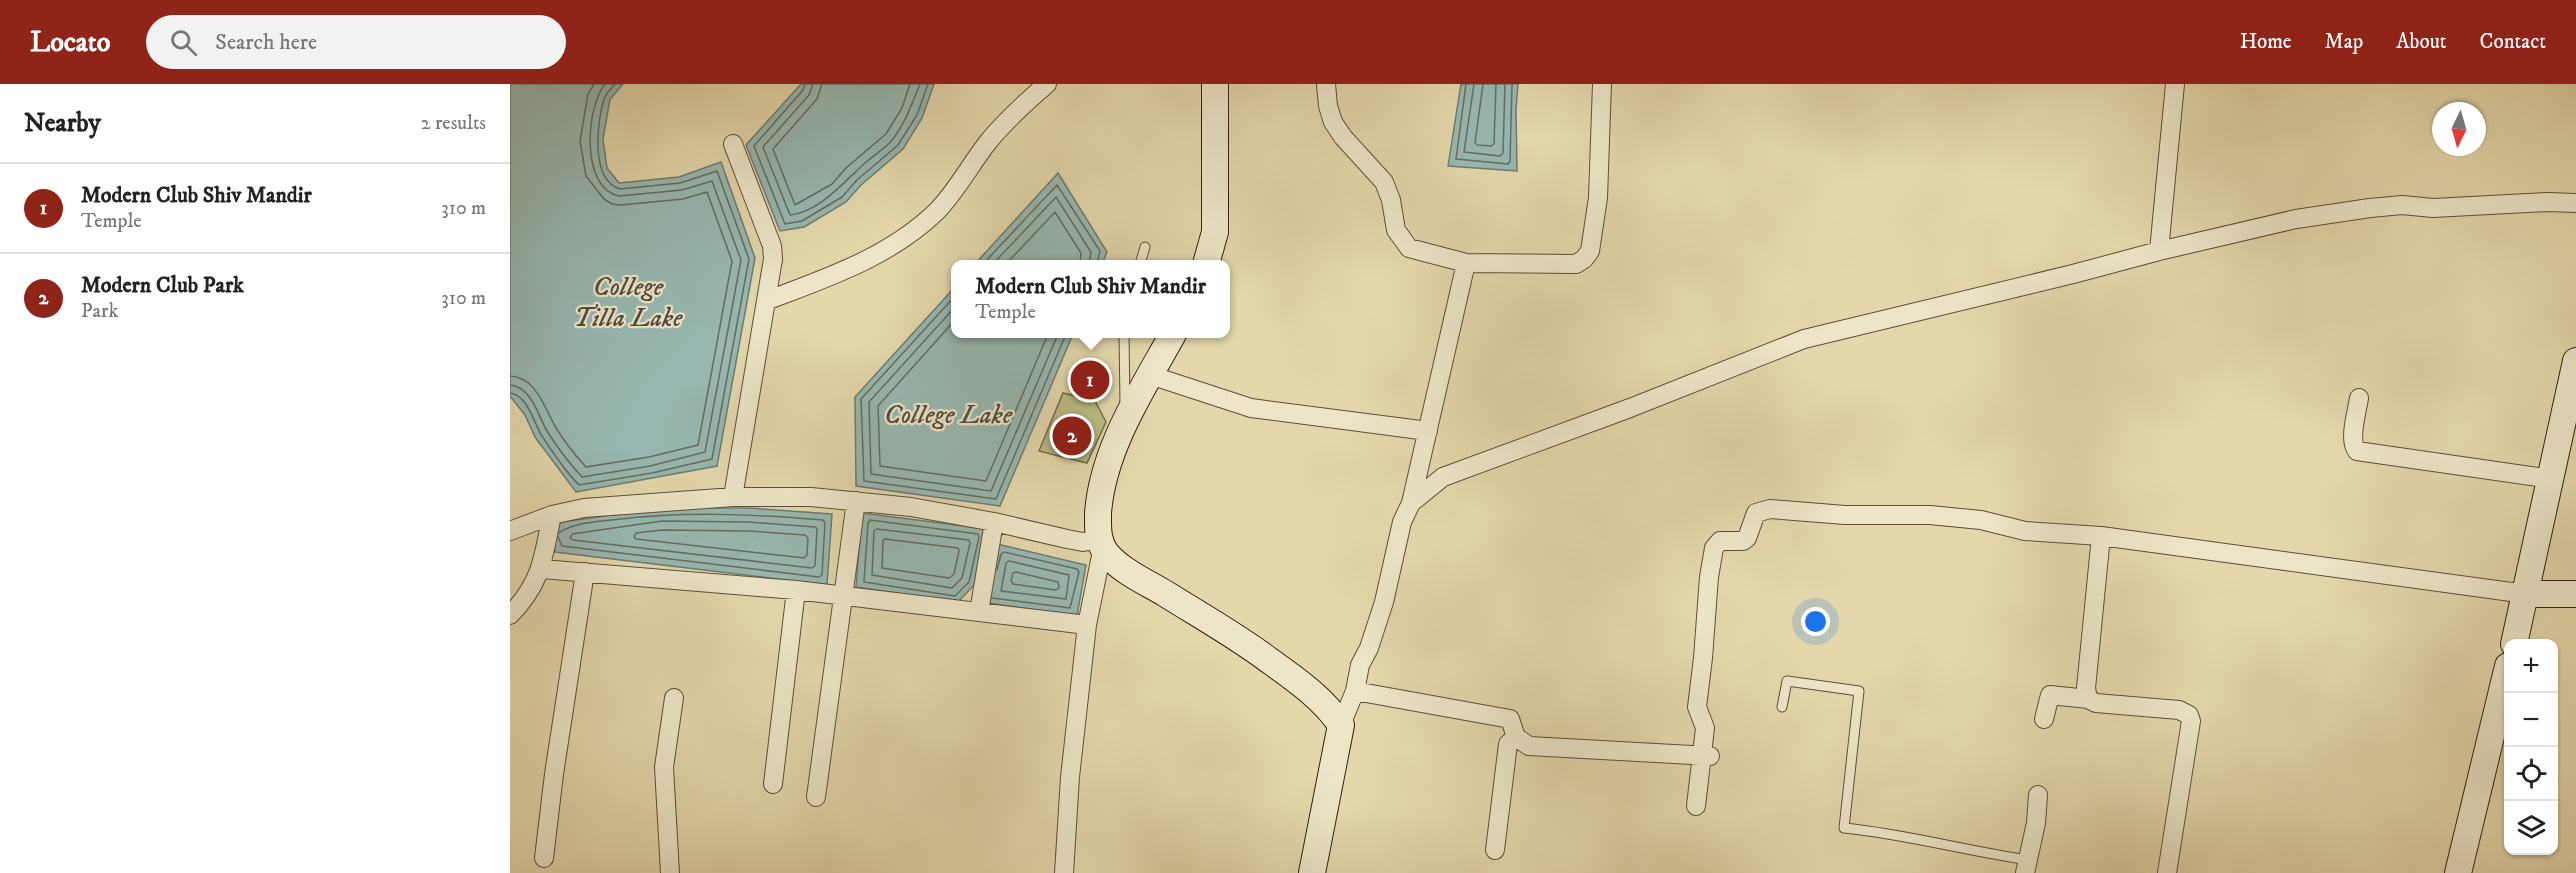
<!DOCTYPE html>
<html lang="en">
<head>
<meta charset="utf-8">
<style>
	body { margin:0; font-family:"IM FELL DW Pica",serif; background:#f2f2f2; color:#222 }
	.controls { position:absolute; right:18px; bottom:18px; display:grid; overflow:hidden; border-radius:12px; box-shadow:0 2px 4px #0004 }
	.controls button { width:54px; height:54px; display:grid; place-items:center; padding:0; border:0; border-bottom:2px solid #e0e0e0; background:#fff; color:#222; font:30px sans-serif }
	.compass { position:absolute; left:1922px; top:18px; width:54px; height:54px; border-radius:50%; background:#fff; box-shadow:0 2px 4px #0004; rotate:185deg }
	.you { position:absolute; left:1306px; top:538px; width:21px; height:21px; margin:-15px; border:4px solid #fff; border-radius:50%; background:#1a73e8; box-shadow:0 0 0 9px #1a73e833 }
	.badge { display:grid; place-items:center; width:39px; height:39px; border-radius:50%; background:#8f2418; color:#fff; font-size:20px; font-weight:700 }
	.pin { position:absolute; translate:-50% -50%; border:3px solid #fff; box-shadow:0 2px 6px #0006 }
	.popup { position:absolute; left:441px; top:176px; width:279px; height:78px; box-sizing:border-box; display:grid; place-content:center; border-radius:12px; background:#fff; filter:drop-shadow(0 2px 4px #0005); font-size:20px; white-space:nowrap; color:#767676 }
	.popup b { font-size:22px; color:#222 }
	.popup::after { content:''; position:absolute; left:50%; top:100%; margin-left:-12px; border:12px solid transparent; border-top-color:#fff }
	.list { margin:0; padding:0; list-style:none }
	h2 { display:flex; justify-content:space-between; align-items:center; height:78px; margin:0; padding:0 24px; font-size:26px }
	h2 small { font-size:20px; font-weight:400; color:#767676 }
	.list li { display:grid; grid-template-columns:39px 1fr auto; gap:18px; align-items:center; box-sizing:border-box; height:90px; padding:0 24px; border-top:2px solid #e0e0e0 }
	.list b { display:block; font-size:22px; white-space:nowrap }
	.list p { margin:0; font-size:20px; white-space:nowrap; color:#767676 }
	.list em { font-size:20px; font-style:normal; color:#767676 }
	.icon { flex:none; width:33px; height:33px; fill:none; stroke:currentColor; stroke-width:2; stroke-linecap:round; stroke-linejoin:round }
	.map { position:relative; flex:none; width:2066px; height:789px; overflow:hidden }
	header { display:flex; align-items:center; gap:36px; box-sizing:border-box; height:84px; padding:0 30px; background:#8f2418; color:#fff }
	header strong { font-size:28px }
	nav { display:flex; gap:33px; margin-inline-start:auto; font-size:21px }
	.search { width:420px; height:54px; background:#f2f2f2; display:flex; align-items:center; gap:15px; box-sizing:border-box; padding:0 21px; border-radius:33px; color:#767676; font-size:22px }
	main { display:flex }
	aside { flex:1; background:#fff }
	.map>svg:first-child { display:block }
	.green { fill:#babc84; stroke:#766e4a; stroke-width:1.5 }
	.water { fill:#97b8b1; stroke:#6f7b71; stroke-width:1.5 }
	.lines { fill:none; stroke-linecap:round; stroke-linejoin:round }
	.shore { stroke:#656c61; stroke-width:1.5 }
	.lane-casing { stroke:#5f4d38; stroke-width:11 }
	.street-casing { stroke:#5f4d38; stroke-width:20 }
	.secondary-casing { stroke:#331f11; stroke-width:28 }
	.lane { stroke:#ede5c8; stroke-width:9 }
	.street { stroke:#ede5c8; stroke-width:18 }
	.secondary { stroke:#ede5c8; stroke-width:26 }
	.labels { text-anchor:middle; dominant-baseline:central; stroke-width:4.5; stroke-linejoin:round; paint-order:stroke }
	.water-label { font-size:27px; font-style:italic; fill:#514d41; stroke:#ede5c8 }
</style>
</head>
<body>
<header>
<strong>Locato</strong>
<div class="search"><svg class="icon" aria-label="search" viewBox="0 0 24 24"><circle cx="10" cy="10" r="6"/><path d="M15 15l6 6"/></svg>Search here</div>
<nav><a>Home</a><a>Map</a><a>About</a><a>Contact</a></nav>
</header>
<main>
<aside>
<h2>Nearby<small>2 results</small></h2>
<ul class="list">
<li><span class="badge">1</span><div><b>Modern Club Shiv Mandir</b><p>Temple</p></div><em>310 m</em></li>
<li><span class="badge">2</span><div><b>Modern Club Park</b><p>Park</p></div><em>310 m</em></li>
</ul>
</aside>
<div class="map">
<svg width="2066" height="789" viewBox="0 0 2066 789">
	<rect width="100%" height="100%" fill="#e3d7ab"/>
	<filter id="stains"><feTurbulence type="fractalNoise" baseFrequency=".00333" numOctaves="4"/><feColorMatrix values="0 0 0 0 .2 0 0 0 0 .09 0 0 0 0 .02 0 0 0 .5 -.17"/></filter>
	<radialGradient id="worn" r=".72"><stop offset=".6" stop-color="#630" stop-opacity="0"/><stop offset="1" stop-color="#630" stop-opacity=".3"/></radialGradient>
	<path class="green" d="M553,309L585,317L596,338L577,379L529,367Z"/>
	<path class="water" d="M0,0H113L100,15L93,55L97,84L109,99L169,93L211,78L245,174L207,382L66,408L25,353L15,331L0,312Z
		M291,0H424L412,34L393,65L351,101L336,118L294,143L270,147L236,61Z
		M951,0H1008L1006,25L1007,87L938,82Z
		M548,89L597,168L592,180H465Z
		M445,203V250H563L490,422L346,402L345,313Z
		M151,424H239L322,430L317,501L45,468L41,448L52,438Z
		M352,429L477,445L464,501L448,518L346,503Z
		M487,460L576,481L567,532L472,518Z"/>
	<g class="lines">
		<path class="shore" d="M295,0L293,6L244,62L275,140L292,137L332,113L347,96L388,61L407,31L418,0
			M303,0L299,11L253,63L280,131C309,128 334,98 355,79C364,71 376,64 383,55C396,38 402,19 410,0
			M312,0L307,15L263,65L285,121L322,100L336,84L376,50L392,24L400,0
			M956,0L946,75L998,80L1000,77L1002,0
			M964,0L954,68L990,72L993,69L995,0
			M973,0L965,59L967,61L981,62L984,60L986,0
			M473,180L547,101L590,167L587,180
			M483,180L546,113L581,168L579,180
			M496,180L545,128L571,169L570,180
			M445,212L351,315L354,397L486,415L556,250
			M445,223L359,318L361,390L481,407L548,250
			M445,236L368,322L370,382L476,397L538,250
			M0,292C26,293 34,323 45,342C53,356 65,371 76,383L139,373L188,361L222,177L197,108L173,115L111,121L102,120L94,115L76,92L70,57L78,10L84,0
			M0,301C22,303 28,332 37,347C47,363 60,380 72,393L140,382L195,368L231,176L202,97L172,106L109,112C70,104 76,23 95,0
			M0,309C18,311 24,340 32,352C43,369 55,387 69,401L142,389L202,375L239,175L207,87L170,99L110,105C80,96 87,38 94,15C96,9 101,5 105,0
			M360,436L468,450L469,453L459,498L445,512L354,498L358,439Z
			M152,437L238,438L305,443L307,445L305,482L302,484L63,456L60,454L62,450Z
			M367,445L459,456L460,459L452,494L442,504L362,491L364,447Z
			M152,446L238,447L295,451L298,454L297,471L294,474L126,455L124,453L126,449Z
			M48,453L52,462L309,493L312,491L315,439L313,436C242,430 172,427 102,436C85,438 62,439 49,449
			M375,455L448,464L449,467L444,490L439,494L372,484L373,457Z
			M499,477L559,491L556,515L491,507L496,479Z
			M506,488L548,498L549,504L546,506L503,500L501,496L503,489Z
			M482,514L560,524L569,488L567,485L494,468L491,470L487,486"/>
		<defs>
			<path id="lane" d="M630,180L635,163
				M614,250L615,321
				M1272,623L1277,597L1349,607L1334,744C1396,750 1456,767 1518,776"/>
			<path id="street" d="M816,0L818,22L823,38L833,53L874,98L881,116L886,146L899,164L956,179L1066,180L1074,175L1080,167L1088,114L1092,0
				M1649,167L1665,0
				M256,217C316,194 378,174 426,128C446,108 460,81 478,58C495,37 516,18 537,0
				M640,291L741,324L918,347
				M1849,314C1847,328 1838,356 1847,367L2041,395
				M223,413L263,175L262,162L223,60
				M901,419L956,179
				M0,447L42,431L74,424L223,413H301L401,423L484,438L557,455L573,458L589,455
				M32,485L286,506L577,541
				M469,528L484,438
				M0,531C32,498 33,474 42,431
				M845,607L1000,635L1006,653L1019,662L1200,672
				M1534,635L1540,611L1578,615
				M831,641L845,607L850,581L859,564L874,518L892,438L901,419L933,393L1120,324L1294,255L1563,190L1649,167L1786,135L1860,124L1892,121L1923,124L2037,118L2066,119
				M263,700L286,506
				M306,713L346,417
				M1186,722L1195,644L1187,623L1193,574L1199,493L1204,464L1210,457H1233L1237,454L1246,429L1260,425L1335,431H1420L1471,436L1515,447L1591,452
				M985,766L998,660L1006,653
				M34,774L44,690L75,488
				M160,789L154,683L164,614
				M554,789L560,693L577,541L593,462
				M1515,789L1526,739L1528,711
				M1657,789L1681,637L1679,631L1669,626L1586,619L1578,615L1576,604L1591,452L2016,510"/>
			<path id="secondary" d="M696,180L705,148V0
				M663,250C632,306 593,364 588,429C588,443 587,457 596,469C611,487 636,498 656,510C691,532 727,552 760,577C785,595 813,614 831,641L802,789
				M2016,510H2066
				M2004,560L2066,277
				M1948,789L1998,582"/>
		</defs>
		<use href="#lane" class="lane-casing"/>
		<use href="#street" class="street-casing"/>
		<use href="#secondary" class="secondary-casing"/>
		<use href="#lane" class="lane"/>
		<use href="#street" class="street"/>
		<use href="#secondary" class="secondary"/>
	</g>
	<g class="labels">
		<g class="water-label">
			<text x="118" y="203">College<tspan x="118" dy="31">Tilla Lake</tspan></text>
			<text x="438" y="331">College Lake</text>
		</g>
	</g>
	<rect width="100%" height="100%" filter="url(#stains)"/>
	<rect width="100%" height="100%" fill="url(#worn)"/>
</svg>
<div class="controls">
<button>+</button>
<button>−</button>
<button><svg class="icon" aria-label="locate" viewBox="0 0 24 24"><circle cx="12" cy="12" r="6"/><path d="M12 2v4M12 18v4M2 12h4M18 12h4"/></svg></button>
<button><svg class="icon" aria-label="layers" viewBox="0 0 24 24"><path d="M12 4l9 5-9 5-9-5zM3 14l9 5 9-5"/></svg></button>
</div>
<svg class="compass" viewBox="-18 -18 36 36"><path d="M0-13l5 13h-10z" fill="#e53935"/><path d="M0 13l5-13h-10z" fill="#767676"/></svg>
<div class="you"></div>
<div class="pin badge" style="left:580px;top:296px">1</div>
<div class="popup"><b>Modern Club Shiv Mandir</b>Temple</div>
<div class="pin badge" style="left:562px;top:352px">2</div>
</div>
</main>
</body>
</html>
